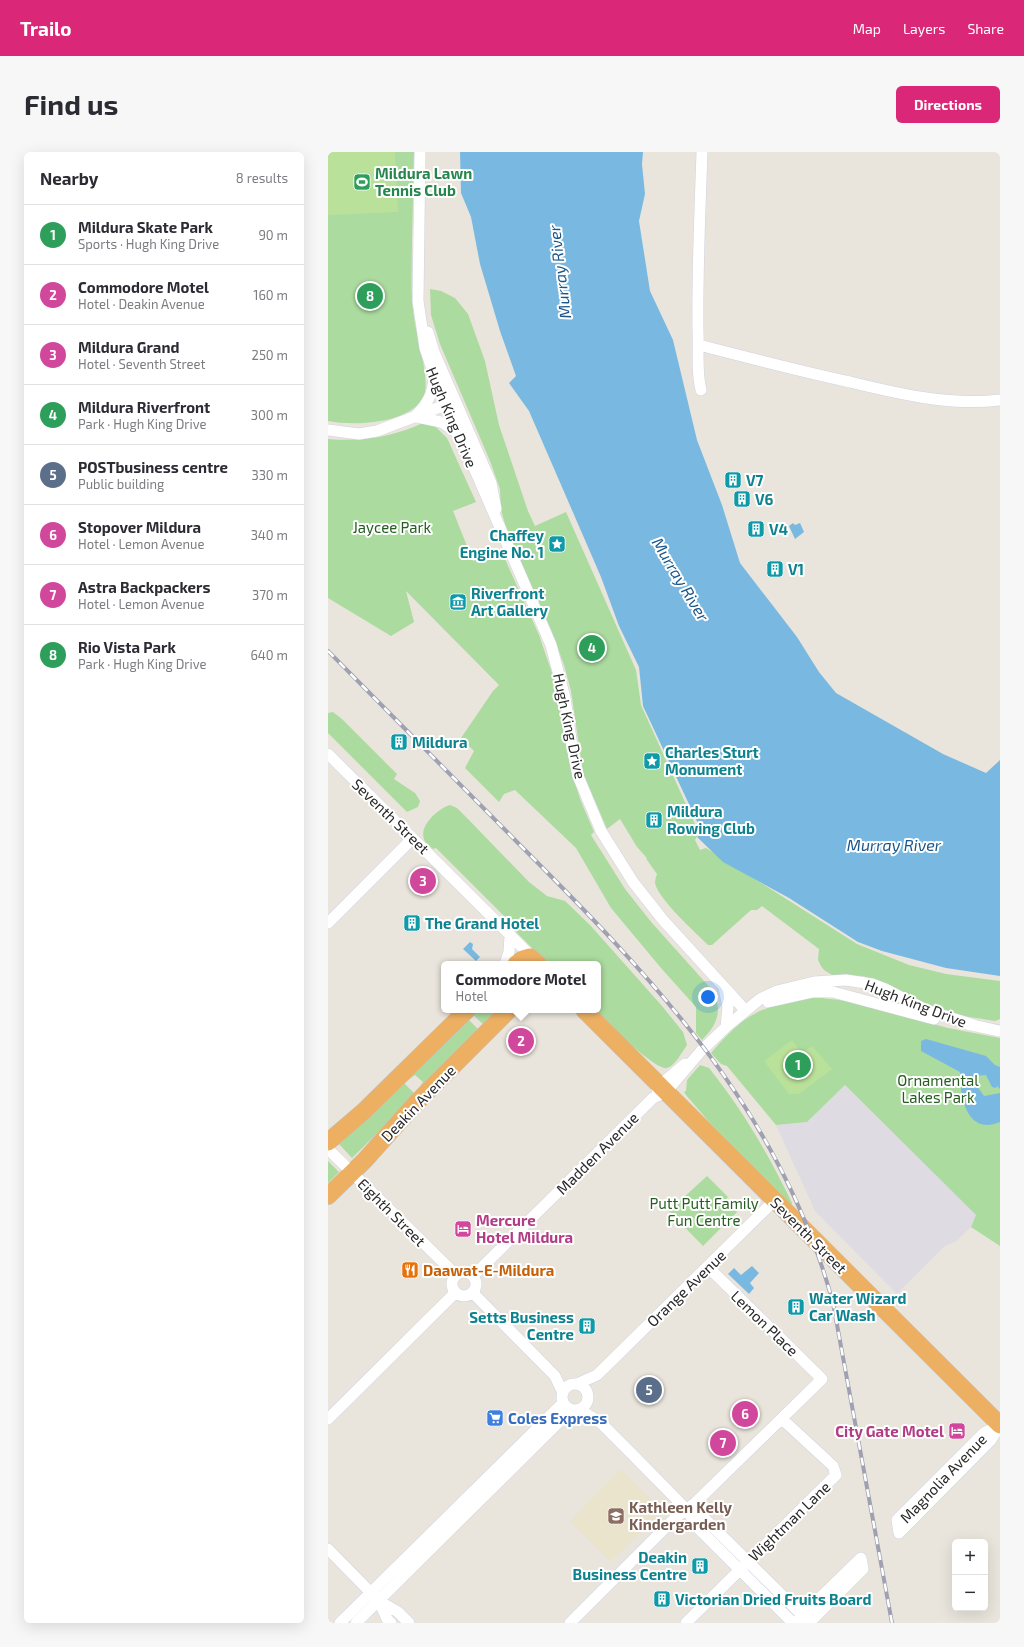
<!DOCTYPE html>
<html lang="en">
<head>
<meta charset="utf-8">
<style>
	body { margin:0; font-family:"Exo 2",sans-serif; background:#f7f7f7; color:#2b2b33 }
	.controls { position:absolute; right:12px; bottom:12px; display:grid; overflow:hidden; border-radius:6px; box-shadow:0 4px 16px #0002 }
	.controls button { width:36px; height:36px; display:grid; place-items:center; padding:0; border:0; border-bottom:1px solid #e1e1e2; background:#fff; color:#2b2b33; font:20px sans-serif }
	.you { position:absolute; left:380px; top:845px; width:14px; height:14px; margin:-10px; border:3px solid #fff; border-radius:50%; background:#1a73e8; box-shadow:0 0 0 6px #1a73e833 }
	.badge { display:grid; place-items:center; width:26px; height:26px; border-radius:50%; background:#db2777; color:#fff; font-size:13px; font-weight:700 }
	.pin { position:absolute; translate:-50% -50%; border:2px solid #fff; box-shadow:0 1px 4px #0006 }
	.popup { position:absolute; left:113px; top:809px; width:160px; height:52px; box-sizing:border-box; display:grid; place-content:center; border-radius:6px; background:#fff; filter:drop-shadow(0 1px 3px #0005); font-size:13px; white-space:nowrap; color:#7c7c81 }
	.popup b { font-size:15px; color:#2b2b33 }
	.popup::after { content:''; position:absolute; left:50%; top:100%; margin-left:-8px; border:8px solid transparent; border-top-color:#fff }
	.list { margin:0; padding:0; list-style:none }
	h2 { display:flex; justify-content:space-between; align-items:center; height:52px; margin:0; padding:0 16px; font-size:17px }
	h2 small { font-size:13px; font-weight:400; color:#7c7c81 }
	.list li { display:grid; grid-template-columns:26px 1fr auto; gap:12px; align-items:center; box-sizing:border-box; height:60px; padding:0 16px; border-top:1px solid #e1e1e2 }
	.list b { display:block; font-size:15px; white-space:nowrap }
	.list p { margin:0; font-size:13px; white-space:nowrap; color:#7c7c81 }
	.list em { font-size:13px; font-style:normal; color:#7c7c81 }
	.map { position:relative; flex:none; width:672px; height:1471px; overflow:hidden; border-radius:6px }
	header { display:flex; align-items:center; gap:24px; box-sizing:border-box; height:56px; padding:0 20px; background:#db2777; color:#fff }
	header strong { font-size:19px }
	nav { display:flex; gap:22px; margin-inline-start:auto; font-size:14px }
	.intro { display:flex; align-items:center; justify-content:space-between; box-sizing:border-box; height:96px; padding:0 24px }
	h1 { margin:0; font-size:28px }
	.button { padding:10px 18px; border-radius:6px; background:#db2777; color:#fff; font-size:14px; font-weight:700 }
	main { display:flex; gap:24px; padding:0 24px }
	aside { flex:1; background:#fff; border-radius:6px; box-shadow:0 4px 16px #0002 }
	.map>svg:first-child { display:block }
	.industrial { fill:#dedce2 }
	.education { fill:#eae4cd }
	.green { fill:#abdb9e; fill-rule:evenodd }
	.pitch { fill:#bae19a }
	.water { fill:#79b9e1 }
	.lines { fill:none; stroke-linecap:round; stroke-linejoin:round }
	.minor-casing { stroke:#d1d2e0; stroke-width:12 }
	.highway-casing { stroke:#c3c3c3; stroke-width:18 }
	.minor { stroke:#fff; stroke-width:11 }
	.highway { stroke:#edb063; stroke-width:17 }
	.rail-casing { stroke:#9fa0b1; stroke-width:4 }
	.rail { stroke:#fff; stroke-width:2.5; stroke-dasharray:8; stroke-linecap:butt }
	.labels { text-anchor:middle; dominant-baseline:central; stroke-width:4; stroke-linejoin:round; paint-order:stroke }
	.leisure-label { font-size:15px; font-weight:bold; fill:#27864d; stroke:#fff; text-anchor:start }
	.street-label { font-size:15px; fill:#292929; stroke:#fff }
	.culture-label { font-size:15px; font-weight:bold; fill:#0d838f; stroke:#fff; text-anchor:start }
	.park-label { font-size:15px; fill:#265d21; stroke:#fff }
	.hotel-label { font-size:15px; font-weight:bold; fill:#b23c85; stroke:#fff; text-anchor:start }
	.food-label { font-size:15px; font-weight:bold; fill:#c56008; stroke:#fff; text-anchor:start }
	.shop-label { font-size:15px; font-weight:bold; fill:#366cbe; stroke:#fff; text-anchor:start }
	.education-label { font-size:15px; font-weight:bold; fill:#785e54; stroke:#fff; text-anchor:start }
	.water-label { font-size:16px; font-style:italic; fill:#1b568a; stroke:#fff }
</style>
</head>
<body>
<header>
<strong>Trailo</strong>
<nav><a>Map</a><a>Layers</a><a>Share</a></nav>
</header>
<div class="intro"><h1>Find us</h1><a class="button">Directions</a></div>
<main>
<aside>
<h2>Nearby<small>8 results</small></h2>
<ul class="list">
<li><span class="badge" style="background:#2e9e5b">1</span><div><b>Mildura Skate Park</b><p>Sports · Hugh King Drive</p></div><em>90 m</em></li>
<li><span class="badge" style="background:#d1479c">2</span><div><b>Commodore Motel</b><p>Hotel · Deakin Avenue</p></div><em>160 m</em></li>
<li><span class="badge" style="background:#d1479c">3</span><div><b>Mildura Grand</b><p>Hotel · Seventh Street</p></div><em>250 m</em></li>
<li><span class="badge" style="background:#2e9e5b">4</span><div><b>Mildura Riverfront</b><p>Park · Hugh King Drive</p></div><em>300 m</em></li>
<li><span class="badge" style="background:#5c6f8a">5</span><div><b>POSTbusiness centre</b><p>Public building</p></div><em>330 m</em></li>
<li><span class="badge" style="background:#d1479c">6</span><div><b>Stopover Mildura</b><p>Hotel · Lemon Avenue</p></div><em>340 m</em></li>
<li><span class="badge" style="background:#d1479c">7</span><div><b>Astra Backpackers</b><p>Hotel · Lemon Avenue</p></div><em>370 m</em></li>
<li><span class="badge" style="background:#2e9e5b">8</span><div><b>Rio Vista Park</b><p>Park · Hugh King Drive</p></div><em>640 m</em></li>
</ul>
</aside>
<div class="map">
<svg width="672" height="1471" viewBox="0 0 672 1471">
	<rect width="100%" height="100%" fill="#e9e5dc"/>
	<path class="industrial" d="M517,933L648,1063L643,1075L627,1090L617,1094L569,1142L487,1059L448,973L479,970Z"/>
	<path class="education" d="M293,1317L334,1359L282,1410L242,1369Z"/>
	<path class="green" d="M0,0H86C85,29 85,59 84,88C84,114 82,140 86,165C88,184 105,233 94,248C77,272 26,274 0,269Z
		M102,137L113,139L127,146L140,162L157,209L171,273L200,359L207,374L238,360L308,518L313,553L371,681L367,688L372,698L378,696L529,792L581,813L618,822L672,829V867L667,869L623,862L596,853L546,828L535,824L504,823L496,818L493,814L490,808L491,797L434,754L429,758H423L384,793H380C367,780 330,747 327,731C327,728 328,725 329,722L319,708L318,705L309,695L292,667L279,677L255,621L243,539L236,513L224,480L179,379L173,358L172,337L162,309L112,192L103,163Z
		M95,271L107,274L119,286L148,350L125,359L145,409L173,398L211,483L225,524L242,612L252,647L266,680L263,683L297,737L324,771L385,839C395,859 389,873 374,888L368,881V855L333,816L283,756L248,696L187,638L176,642L171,650L137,616L146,599L133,586L165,539L171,533L78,439L86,470L63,484L0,446V287C34,290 64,285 95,271Z
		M5,560L14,567L69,622L66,627L87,641L92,649L90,655L79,660L0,581V561Z
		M122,653L129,656L140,667L201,730L219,744L237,749L262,773L334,854L355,880L359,893C354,900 347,914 339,916C327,919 278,869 266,858H270V812H220L189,781L187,775L108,696L105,697C102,694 97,691 96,687C91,673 111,656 122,653Z
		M485,845L520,849L620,876L672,886V1094L643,1075L648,1063L517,933L479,970L448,973L399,914L393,912L383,901C419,859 433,855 485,845Z
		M145,858H175L157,874L144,862Z
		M139,866L152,879L151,881L24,1006L11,992L136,867ZM87,923L95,930L87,942L76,931Z
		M372,913L381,916C414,957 441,1003 464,1051L463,1054L382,971L358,943L356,940L358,939L359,928Z
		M0,1009L11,1020L0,1031Z
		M379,1024L400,1045L398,1048L409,1060L375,1094L341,1059Z"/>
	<path class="pitch" d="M0,0H67L70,60L0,63Z
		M464,888L474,901L484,894L504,917L471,942H461L436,909Z"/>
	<path class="water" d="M132,0H315L314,12L317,42L311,69L322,139L345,188L369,288L394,353L412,411L469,485L491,520L508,541L615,602L658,621L672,608V824L618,816L554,799L530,790L461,746L395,710L369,685L374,680L315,554L311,515L291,474L273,425L201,259L181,231L188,224L172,179L152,112L143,65L133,41Z
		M465,371L467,373L472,371L476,380L467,387L461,374Z
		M142,790L145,792L144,797L152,805L148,809L135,797Z
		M598,887L658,904L667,913L672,915V937L669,934L668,936L664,935L658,923L647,924L644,927L656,944L672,941V939V970C638,984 632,944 632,920L593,899V889Z
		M424,1114L431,1121L422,1131L426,1136L421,1142L400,1122L406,1116L413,1123Z"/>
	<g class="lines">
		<defs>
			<path id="minor" d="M92,0L90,149L97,196L107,226L223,493L237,546L244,594L250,624L273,679L305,730L335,768L417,858
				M100,180L106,200L163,331L168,357
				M371,193C421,206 471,219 522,230C571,242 622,254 672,248
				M373,238C368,219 371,200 370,180C369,120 372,60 374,0
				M88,263C100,252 105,241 106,225
				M89,265L113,270L131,282
				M0,278L31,282L49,279L125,250
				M0,602L204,805
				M0,771L79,692L82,684
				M177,812L181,800L182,784
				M396,836L400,855L398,875
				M440,850L485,840H505L606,867
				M639,872L672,879
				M329,938L332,933L357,912
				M0,997L128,1123
				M124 1132a12 12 0 1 1 24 0a12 12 0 1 1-24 0Z
				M145,1124L325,946L338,940L373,899L398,875L432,847L449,839L486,830L518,828L544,832L557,837L598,858L646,873
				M145,1141L227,1224L235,1241
				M234 1245a13 13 0 1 1 26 0a13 13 0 1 1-26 0Z
				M249,1232L269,1223L446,1049
				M252,1258L273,1271L304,1302L359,1358L368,1374L465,1471
				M0,1267L127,1141
				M359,1358L376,1366L479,1468
				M571,1381L569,1368L656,1281L672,1273
				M571,1381L663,1288L672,1273
				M0,1397L51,1449L70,1460L81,1471
				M51,1449L59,1467L63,1471
				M12,1471L235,1251
				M28,1471L243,1258
				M242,1471L345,1368L368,1350L494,1227L380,1115
				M358,1471L508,1323L505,1314L454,1267
				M466,1471L533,1406L535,1417L481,1471"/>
			<path id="highway" d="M188,812L195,807L202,805L210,812
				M256,858L672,1273
				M0,990L36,959L139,858
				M0,1044L37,1008L88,951L181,858"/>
		</defs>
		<use href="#minor" class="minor-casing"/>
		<use href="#highway" class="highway-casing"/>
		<use href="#minor" class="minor"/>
		<use href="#highway" class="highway"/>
		<defs>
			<path id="rail" d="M0,499C63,563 126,626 189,690C326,827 453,959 505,1151L564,1471"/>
		</defs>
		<use href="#rail" class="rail-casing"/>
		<use href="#rail" class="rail"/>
	</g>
	<defs>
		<symbol id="stadium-square" viewBox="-11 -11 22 22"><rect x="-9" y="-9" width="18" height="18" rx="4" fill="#2e9e5b" stroke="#fff"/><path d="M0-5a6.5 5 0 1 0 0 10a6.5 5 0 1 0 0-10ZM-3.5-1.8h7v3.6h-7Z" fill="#fff"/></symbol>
		<symbol id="building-square" viewBox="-11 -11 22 22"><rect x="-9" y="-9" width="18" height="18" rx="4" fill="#0f9aa8" stroke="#fff"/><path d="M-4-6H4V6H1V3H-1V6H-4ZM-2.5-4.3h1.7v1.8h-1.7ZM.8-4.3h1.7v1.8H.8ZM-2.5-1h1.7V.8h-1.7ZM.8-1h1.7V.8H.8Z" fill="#fff"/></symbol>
		<symbol id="sight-square" viewBox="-11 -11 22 22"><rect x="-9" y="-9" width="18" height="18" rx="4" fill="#0f9aa8" stroke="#fff"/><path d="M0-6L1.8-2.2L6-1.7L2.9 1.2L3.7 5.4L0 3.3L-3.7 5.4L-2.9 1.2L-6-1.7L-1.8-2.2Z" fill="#fff"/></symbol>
		<symbol id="museum-square" viewBox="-11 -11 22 22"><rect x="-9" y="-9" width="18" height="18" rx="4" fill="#0f9aa8" stroke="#fff"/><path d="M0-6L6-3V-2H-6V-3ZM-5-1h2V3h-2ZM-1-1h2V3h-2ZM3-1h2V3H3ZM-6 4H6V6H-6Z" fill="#fff"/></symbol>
		<symbol id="hotel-square" viewBox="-11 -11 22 22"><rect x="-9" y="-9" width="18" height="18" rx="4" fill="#d1479c" stroke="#fff"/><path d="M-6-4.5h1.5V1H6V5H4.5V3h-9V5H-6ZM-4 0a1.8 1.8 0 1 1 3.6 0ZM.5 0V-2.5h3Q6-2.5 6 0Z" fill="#fff"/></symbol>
		<symbol id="restaurant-square" viewBox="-11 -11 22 22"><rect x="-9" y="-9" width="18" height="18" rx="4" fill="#e8710a" stroke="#fff"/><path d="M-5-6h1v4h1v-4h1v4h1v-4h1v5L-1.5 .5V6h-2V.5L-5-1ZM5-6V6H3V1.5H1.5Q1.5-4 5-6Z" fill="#fff"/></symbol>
		<symbol id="supermarket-square" viewBox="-11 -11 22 22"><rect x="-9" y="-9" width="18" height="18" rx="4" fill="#3f7fe0" stroke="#fff"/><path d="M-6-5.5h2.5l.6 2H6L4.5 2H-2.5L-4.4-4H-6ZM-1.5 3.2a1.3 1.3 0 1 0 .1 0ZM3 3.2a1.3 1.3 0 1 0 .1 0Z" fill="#fff"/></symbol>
		<symbol id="school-square" viewBox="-11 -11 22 22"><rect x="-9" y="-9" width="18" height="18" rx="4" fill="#8d6e63" stroke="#fff"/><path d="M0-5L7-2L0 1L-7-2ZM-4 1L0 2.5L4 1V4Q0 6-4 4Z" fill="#fff"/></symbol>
	</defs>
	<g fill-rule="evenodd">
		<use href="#stadium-square" x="24" y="20" width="20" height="20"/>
		<use href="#building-square" x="395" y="318" width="20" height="20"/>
		<use href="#building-square" x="404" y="337" width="20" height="20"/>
		<use href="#building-square" x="418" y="367" width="20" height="20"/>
		<use href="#sight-square" x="219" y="382" width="20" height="20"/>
		<use href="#building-square" x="437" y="407" width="20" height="20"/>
		<use href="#museum-square" x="120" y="440" width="20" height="20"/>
		<use href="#building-square" x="61" y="580" width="20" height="20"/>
		<use href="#sight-square" x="314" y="599" width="20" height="20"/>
		<use href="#building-square" x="316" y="658" width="20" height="20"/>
		<use href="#building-square" x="74" y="761" width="20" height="20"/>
		<use href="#hotel-square" x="125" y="1067" width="20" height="20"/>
		<use href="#restaurant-square" x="72" y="1108" width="20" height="20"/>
		<use href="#building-square" x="458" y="1145" width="20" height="20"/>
		<use href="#building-square" x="249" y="1164" width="20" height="20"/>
		<use href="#supermarket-square" x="157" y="1256" width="20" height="20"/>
		<use href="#hotel-square" x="619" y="1269" width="20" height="20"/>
		<use href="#school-square" x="278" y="1354" width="20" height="20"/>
		<use href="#building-square" x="362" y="1404" width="20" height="20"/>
		<use href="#building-square" x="324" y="1437" width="20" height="20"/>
	</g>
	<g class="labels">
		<g class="leisure-label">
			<text x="47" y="21">Mildura Lawn<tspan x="47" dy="17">Tennis Club</tspan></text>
		</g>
		<g class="street-label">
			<text transform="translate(124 265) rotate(67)">Hugh King Drive</text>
			<text transform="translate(242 574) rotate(78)">Hugh King Drive</text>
			<text transform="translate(63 664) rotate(44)">Seventh Street</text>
			<text transform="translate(588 851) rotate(21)">Hugh King Drive</text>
			<text transform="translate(90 951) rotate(-46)">Deakin Avenue</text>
			<text transform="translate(269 1001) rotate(-45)">Madden Avenue</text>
			<text transform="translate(64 1060) rotate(45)">Eighth Street</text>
			<text transform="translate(481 1083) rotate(45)">Seventh Street</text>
			<text transform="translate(358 1136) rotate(-44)">Orange Avenue</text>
			<text transform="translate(437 1171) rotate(44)">Lemon Place</text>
			<text transform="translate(615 1326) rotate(-46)">Magnolia Avenue</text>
			<text transform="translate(461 1369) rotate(-44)">Wightman Lane</text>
		</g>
		<g class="culture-label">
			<text x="418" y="328">V7</text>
			<text x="427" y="347">V6</text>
			<text x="441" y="377">V4</text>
			<text x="216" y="383" text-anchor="end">Chaffey<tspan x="216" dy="17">Engine No. 1</tspan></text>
			<text x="460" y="417">V1</text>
			<text x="143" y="441">Riverfront<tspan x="143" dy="17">Art Gallery</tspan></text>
			<text x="84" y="590">Mildura</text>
			<text x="337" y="600">Charles Sturt<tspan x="337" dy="17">Monument</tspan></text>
			<text x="339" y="659">Mildura<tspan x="339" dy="17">Rowing Club</tspan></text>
			<text x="97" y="771">The Grand Hotel</text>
			<text x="481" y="1146">Water Wizard<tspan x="481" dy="17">Car Wash</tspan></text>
			<text x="246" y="1165" text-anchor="end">Setts Business<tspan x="246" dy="17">Centre</tspan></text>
			<text x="359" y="1405" text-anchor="end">Deakin<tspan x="359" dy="17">Business Centre</tspan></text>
			<text x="347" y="1447">Victorian Dried Fruits Board</text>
		</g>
		<g class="park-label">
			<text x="64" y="375">Jaycee Park</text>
			<text x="610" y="928">Ornamental<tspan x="610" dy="17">Lakes Park</tspan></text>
			<text x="376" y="1051">Putt Putt Family<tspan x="376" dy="17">Fun Centre</tspan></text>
		</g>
		<g class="hotel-label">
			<text x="148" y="1068">Mercure<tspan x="148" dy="17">Hotel Mildura</tspan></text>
			<text x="616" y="1279" text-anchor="end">City Gate Motel</text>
		</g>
		<g class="food-label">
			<text x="95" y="1118">Daawat-E-Mildura</text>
		</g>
		<g class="shop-label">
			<text x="180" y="1266">Coles Express</text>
		</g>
		<g class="education-label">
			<text x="301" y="1355">Kathleen Kelly<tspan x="301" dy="17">Kindergarden</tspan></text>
		</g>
		<g class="water-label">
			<text transform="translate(231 120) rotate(-97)">Murray River</text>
			<text transform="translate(353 427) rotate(59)">Murray River</text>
			<text x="566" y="692">Murray River</text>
		</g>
	</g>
</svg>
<div class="controls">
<button>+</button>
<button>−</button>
</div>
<div class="you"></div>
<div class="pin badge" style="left:470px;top:913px;background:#2e9e5b">1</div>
<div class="pin badge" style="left:193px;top:889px;background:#d1479c">2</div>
<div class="popup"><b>Commodore Motel</b>Hotel</div>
<div class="pin badge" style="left:95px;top:729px;background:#d1479c">3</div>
<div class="pin badge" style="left:264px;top:496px;background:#2e9e5b">4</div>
<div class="pin badge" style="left:321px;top:1238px;background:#5c6f8a">5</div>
<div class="pin badge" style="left:417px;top:1262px;background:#d1479c">6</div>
<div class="pin badge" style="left:395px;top:1291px;background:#d1479c">7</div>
<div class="pin badge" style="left:42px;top:144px;background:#2e9e5b">8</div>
</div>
</main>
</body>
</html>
